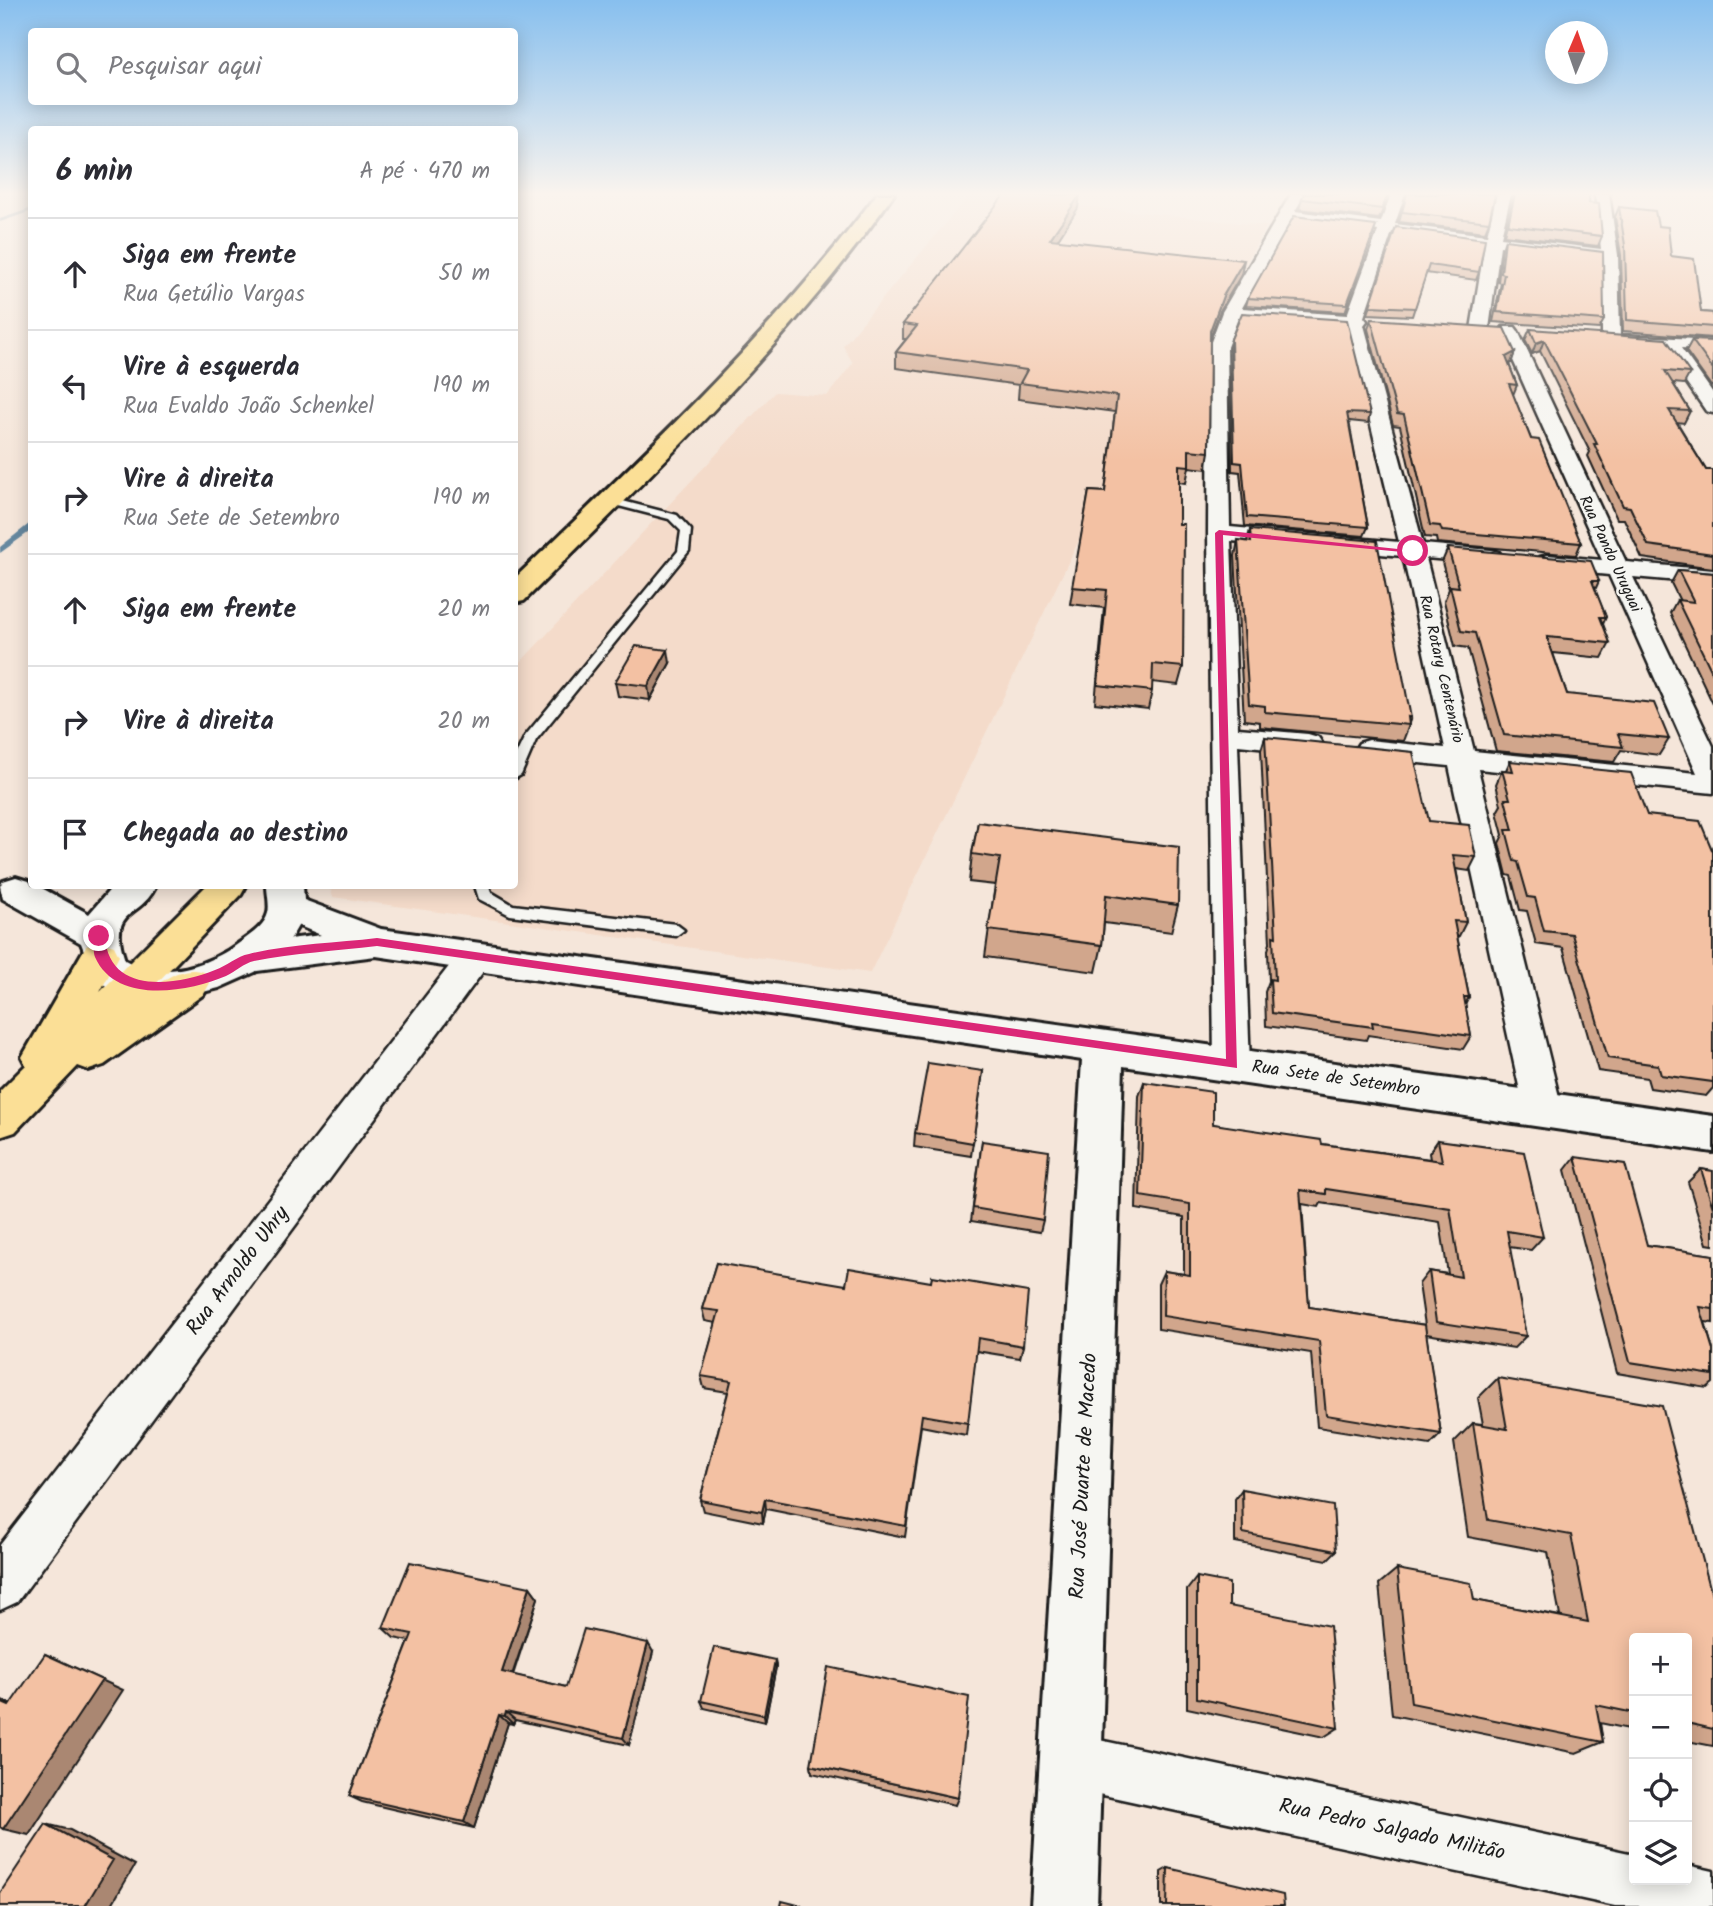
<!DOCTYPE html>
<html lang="pt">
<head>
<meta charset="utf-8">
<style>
	body { margin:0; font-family:Kalam,sans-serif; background:#f7f7f7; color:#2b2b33 }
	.controls { position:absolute; right:21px; bottom:21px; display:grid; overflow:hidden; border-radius:7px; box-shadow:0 4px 18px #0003 }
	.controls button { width:63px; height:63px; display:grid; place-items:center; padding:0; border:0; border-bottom:2px solid #e1e1e2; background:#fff; color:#2b2b33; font:35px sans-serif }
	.compass { position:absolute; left:1545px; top:21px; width:63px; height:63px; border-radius:50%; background:#fff; box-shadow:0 4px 18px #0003; rotate:2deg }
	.stop { position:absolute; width:21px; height:21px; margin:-16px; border:5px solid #db2777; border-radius:50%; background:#fff }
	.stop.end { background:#db2777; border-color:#fff; box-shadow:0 2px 7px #0008 }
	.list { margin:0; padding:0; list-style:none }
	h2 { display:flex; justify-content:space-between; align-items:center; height:91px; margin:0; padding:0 28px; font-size:30px }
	h2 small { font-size:23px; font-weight:400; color:#7c7c81 }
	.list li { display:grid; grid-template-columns:46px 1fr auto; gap:21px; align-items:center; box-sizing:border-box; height:112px; padding:0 28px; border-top:2px solid #e1e1e2 }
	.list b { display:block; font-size:26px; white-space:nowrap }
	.list p { margin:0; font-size:23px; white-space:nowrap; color:#7c7c81 }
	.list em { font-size:23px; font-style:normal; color:#7c7c81 }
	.icon { flex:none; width:38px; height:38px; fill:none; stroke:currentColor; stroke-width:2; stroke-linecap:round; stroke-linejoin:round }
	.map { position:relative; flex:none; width:1713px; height:1906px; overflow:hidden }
	.search { position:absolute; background:#fff; box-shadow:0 4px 18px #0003; left:28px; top:28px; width:490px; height:77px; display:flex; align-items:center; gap:18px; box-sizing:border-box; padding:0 24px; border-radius:7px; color:#7c7c81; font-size:26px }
	.panel { position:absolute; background:#fff; box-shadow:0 4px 18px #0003; left:28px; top:126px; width:490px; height:763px; border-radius:7px }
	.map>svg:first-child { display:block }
	.built { fill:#f4dbca }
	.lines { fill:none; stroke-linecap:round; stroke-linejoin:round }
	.stream { fill:#66889f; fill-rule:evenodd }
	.service-casing { stroke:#1c1c1c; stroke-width:5 }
	.minor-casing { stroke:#1c1c1c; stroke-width:5 }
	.tertiary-casing { stroke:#1c1c1c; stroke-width:6 }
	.secondary-casing { stroke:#1c1c1c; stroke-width:6 }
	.trunk-casing { stroke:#1c1c1c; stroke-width:6 }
	.service { fill:#f6f6f2; fill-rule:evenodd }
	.minor { fill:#f6f6f2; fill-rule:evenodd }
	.tertiary { fill:#f6f6f2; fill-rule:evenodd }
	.secondary { fill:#f6f6f2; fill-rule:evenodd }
	.trunk { fill:#fbdf96; fill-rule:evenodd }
	.wall { fill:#d1a68c; stroke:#1c1c1c; stroke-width:2; fill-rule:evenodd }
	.shaded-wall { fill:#aa8772; stroke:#1c1c1c; stroke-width:2 }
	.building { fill:#f3c1a3; stroke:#1c1c1c; stroke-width:2 }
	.route { fill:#db2777 }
	.labels { text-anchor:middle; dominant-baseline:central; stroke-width:5; stroke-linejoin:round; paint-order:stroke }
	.far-street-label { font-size:16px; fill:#1c1c1c; stroke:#f6f6f2 }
	.street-label { font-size:18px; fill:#1c1c1c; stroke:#f6f6f2 }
	.near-street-label { font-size:21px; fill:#1c1c1c; stroke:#f6f6f2 }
</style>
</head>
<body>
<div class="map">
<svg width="1713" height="1906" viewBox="0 0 1713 1906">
	<rect width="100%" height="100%" fill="#f5e6da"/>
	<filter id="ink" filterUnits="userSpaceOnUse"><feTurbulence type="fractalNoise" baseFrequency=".0143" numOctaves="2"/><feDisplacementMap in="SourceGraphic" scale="14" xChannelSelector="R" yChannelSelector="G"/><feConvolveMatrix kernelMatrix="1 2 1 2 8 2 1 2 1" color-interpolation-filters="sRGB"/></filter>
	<g filter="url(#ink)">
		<path class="built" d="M970,194L1267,226L1217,313L1137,420L870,973L333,897L329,886H514L515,668L775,392L827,396L853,363L843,346Z"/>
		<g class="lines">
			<path class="stream" d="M32,208V211L0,222V219Z
				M29,524H32V530L0,553V547Z"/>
			<defs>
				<path id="service" d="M611,498L677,515L691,530L689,551L536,740L521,775L514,779V759L525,736L678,551L681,531L669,519L607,503L606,501Z
					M475,886H489L491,892L513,905L676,924L684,930L676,936L510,915L479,899Z"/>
				<path id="minor" d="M1291,194H1305L1295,211L1381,222L1391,194H1405L1395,224L1487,235L1497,194H1511L1501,237L1601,249L1595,194H1609L1618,255L1620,335L1713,340V350L1681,348L1713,393V413L1706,411L1662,347L1605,342L1602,338V259L1500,246L1489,329L1480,334L1471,329L1485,244L1392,232L1364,317L1367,321L1364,325L1423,544L1491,550L1499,552L1503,557L1499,562L1491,564L1426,558L1474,751L1697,773L1609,575L1548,569L1540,567L1536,562L1540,557L1548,555L1602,560L1500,331L1503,327H1515L1518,331L1626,562L1713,570V584L1633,577L1713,746V793L1478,769L1562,1109L1556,1120L1543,1124L1530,1120L1524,1109L1449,766L1369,758L1359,755L1355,749L1359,743L1369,740L1445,748L1403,556L1231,541L1238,728L1308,734L1318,737L1322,743L1318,749L1308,752L1238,745L1250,1065L1245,1075L1232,1080L1219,1075L1214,1065L1208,533L1209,347L1222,312ZM1291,220L1378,231L1347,315L1242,308ZM1238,318L1347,325L1399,542L1230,527L1227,347Z
					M476,944L488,947L493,956L488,965L17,1602L0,1610V1545L464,947Z
					M1071,1734L1634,1854V1880H1687V1865L1713,1871V1906H1615L1071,1788L1052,1780L1044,1761L1052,1742Z"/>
				<path id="tertiary" d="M288,894L381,929L1713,1116V1152L1123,1066L1097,1906H1031L1082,1060L376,956L249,972L235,968L230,958L235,948L249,944L321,935L275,916L269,907L275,898Z"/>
				<path id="secondary" d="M16,877L29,881L32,886H38L89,914L113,886H156C140,920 107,907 125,960C163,982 210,965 242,941C252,934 265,925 268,913C270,905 267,893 267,886H303L305,914L284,950L255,972L219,988L167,1001L133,998L119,994L95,979L81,943L3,899L0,886L3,881Z"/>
				<path id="trunk" d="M877,194H894C789,344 653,472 524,601L514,603V579C641,457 771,335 877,194Z
					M206,886H246L241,895L151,989C169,977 182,965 204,972L210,983L204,994L104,1065L89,1070L78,1066L15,1132L0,1137V1091L26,1065L22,1057L86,946L100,942L114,946L119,956L100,992Z"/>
			</defs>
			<use href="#service" class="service-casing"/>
			<use href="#minor" class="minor-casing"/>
			<use href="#tertiary" class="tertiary-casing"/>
			<use href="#secondary" class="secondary-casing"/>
			<use href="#trunk" class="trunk-casing"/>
			<use href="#service" class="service"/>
			<use href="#minor" class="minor"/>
			<use href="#tertiary" class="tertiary"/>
			<use href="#secondary" class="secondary"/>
			<use href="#trunk" class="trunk"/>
		</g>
		<path class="wall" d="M1389,194L1379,219L1299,209L1302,199Z
			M1589,194V203L1602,236L1598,246L1504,235L1514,195Z
			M1407,195L1489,222L1485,232L1399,222Z
			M1619,207L1658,226L1671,256L1701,312L1713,313V338L1623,331L1621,255L1615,217Z
			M1078,208L1057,240L1241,275L1220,311L1210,338L1209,452L1206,469L1189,467L1186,483L1179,482V524L1183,667L1178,685L1152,682V691L1148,709L1095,703L1104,608L1070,604L1089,491L1105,492L1115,412L1018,399L1019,385L896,368V352L906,339H903V324Z
			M1376,226L1345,312L1246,306L1248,298Z
			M1396,227L1479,272L1476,280L1426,273L1412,316L1368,314Z
			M1505,240L1604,320L1599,329L1493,322L1501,283L1498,282L1502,249Z
			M1371,319L1515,352L1511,363L1509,364L1517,385L1513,395L1531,439L1581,543L1576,555L1437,543L1436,538L1425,537L1400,426L1393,425L1368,329Z
			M1530,329L1690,373L1684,384L1673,383L1690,411L1684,423L1677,422L1706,470H1713V568L1642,558L1624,519H1617L1588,456L1590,452L1540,351L1532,354L1525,340Z
			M1231,339L1370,414L1368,423L1349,421L1368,527L1364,536L1245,526L1240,472L1232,471L1230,347Z
			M1692,340L1713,341V386H1711L1686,351Z
			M1250,530L1411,718L1409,723V725L1403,741L1260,727V722L1244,720L1235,556L1238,540L1247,541Z
			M1448,548L1599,581L1595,590L1606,617L1603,624L1610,643L1602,658L1553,653L1567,694L1669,739L1659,755L1621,750L1614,762L1496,751L1468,648L1455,646L1444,601L1449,589L1442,562Z
			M1678,570L1713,573V704L1670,613L1677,600L1680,601L1671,583Z
			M670,663L650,700L618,696L615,682Z
			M1265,737L1429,821L1476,857L1469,871L1456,869L1466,922L1459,936H1457L1469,997L1465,1005L1471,1036L1463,1049L1368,1035L1366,1040L1266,1026L1265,992L1269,981L1268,950L1270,943L1261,750Z
			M1510,761L1647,815L1713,852V1088L1706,1096L1650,1088L1647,1078L1598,1071L1563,948L1536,944L1527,911L1520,910L1511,876L1507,875L1499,843L1503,835L1497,812L1501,805L1496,784L1502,770H1506Z
			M978,822L1178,905L1171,932L1104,923L1102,945L1096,972L985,957L995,885L969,882L972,854Z
			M983,1071L971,1156L914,1147L915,1133Z
			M1144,1082L1213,1124L1322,1144L1430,1159L1429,1153L1438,1140L1543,1237L1531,1250L1509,1247L1526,1336L1514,1348L1426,1334L1441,1434L1430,1445L1317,1427L1311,1353L1158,1329V1284L1164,1271L1184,1274V1217L1136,1209L1139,1096ZM1321,1203L1440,1222L1448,1274L1429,1271L1419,1284L1425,1325L1309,1307L1302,1204L1319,1207Z
			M982,1141L1043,1220L1040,1232L971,1221Z
			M1575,1157L1647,1245L1713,1255V1323L1705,1322L1713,1350V1383L1707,1388L1617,1373L1565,1170Z
			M1701,1169L1713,1171V1245L1707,1244L1688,1182Z
			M716,1263L1023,1346L1020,1358L976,1351L966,1435L921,1426L905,1537L766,1509L763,1523L703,1511L700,1500L728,1392L704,1388L701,1376L716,1323L705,1321L702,1309Z
			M1498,1378L1713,1599V1746L1687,1741V1638H1634V1730L1600,1723L1603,1742L1576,1753L1392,1715L1379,1584L1397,1569L1474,1600L1560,1616L1548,1552L1468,1537L1454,1442L1473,1423L1483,1424L1478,1398Z
			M1242,1489L1336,1551L1327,1560L1235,1542V1499Z
			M1197,1577L1229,1606L1338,1728L1324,1737L1187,1708V1590Z
			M530,1587L538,1598L513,1675L566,1687L653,1652L629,1745L515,1720L513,1724L508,1723L474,1828L362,1802L349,1796L409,1641L394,1638L383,1628Z
			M775,1660L776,1667L765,1722L704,1708L701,1701Z
			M811,1765L958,1798L955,1805L812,1773Z
			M1168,1868L1284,1906H1161V1872Z"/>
		<path class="shaded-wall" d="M1080,195L1078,208L1049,253L1050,239Z
			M1244,260L1241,275L1220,311L1207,346L1210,331L1223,296Z
			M1544,340L1540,351L1532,354L1536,343Z
			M1515,352L1511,363L1501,367L1506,357Z
			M668,650L670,663L650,700L648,686Z
			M765,1499L766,1509L763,1523L762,1512Z
			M530,1587L538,1598L510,1681L502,1672Z
			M648,1643L653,1652L629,1745L623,1738Z
			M45,1654L123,1690L29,1835L3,1829Z
			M775,1660L776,1667L765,1722L764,1715Z
			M0,1699L32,1715L0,1702Z
			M506,1712L515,1720L513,1724L505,1716Z
			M499,1715L508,1723L474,1828L464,1822Z
			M46,1824L70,1830L135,1865L111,1906H85Z"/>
		<path class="building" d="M1005,194L1080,195L1050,239L1244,260L1223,296L1210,331L1209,452L1189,450V466L1179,465V524H1184L1183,667L1153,664L1152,691L1098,685L1107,590L1072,587L1089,491L1105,492L1117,396L1020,383L1027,370L896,352L917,326L903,324Z
			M1304,194H1388L1382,209L1302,199Z
			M1407,194H1495L1489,222L1402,212Z
			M1515,194H1589V203L1599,204L1602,236L1508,225Z
			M1619,207L1655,211L1658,226L1668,227L1671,256L1694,259L1701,312L1713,313V327L1627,320L1625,245Z
			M1294,216L1376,226L1347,304L1248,298Z
			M1396,227L1485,239L1479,272L1429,265L1415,308L1370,306Z
			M1505,240L1603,252L1604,320L1497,312L1504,274L1501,273Z
			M1242,313L1347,320L1370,414L1347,413L1368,527L1247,517L1242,463L1234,462L1231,339Z
			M1371,319L1504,328L1515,352L1506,357L1517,385L1509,384L1531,439L1539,440L1581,543L1442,531L1440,526L1430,525L1404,415L1397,414Z
			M1530,329L1666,339L1690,373L1665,371L1690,411L1669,410L1706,470H1713V554L1648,545L1630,507L1623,506L1594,444H1597L1544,340L1536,343Z
			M1692,340L1713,341V369Z
			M1250,530L1377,541L1411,718L1408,717L1409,725L1265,712V706L1249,704L1238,540L1251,542Z
			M1448,548L1591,561L1599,581H1592L1606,617H1600L1610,643L1547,637L1567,694L1654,703L1669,739L1618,734L1623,747L1504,735L1475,633L1461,631L1450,586L1459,587Z
			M1678,570L1713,573V674L1677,600L1694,602Z
			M636,646L668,650L648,686L615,682Z
			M1265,737L1413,752L1429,821L1469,825L1476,857L1453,855L1466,922L1454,921L1469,997H1464L1471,1036L1372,1022L1373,1027L1272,1013L1270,979L1275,980L1273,936L1276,937Z
			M1510,761L1631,773L1647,815L1700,821L1713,852V1082L1661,1075L1658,1065L1608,1058L1572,934L1544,931L1535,898L1528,897L1518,862L1514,861L1506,830H1513L1505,799H1510L1502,770L1513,771Z
			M978,822L1179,847L1178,905L1106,895L1102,945L988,930L1000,858L972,854Z
			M928,1063L983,1071L973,1143L915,1133Z
			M1144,1082L1213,1092V1124L1321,1140L1322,1144L1442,1161L1438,1140L1524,1152L1543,1237L1507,1231L1526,1336L1436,1322L1429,1271L1461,1277L1450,1208L1326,1189V1194L1300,1190L1309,1307L1425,1325L1441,1434L1326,1415L1319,1341L1163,1316L1164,1271L1190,1275V1204L1140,1196Z
			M982,1141L1049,1151L1043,1220L973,1208Z
			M1575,1157L1625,1164L1647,1245L1713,1255V1309L1700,1307L1713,1350V1375L1630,1362Z
			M1701,1169L1713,1171V1208Z
			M716,1263L846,1285L849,1268L931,1282L932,1276L1028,1292L1023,1346L978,1338L968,1423L922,1415L906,1526L765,1499L762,1512L700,1500L731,1381L701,1376L719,1311L702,1309Z
			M1498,1378L1662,1406L1713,1599V1729L1687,1723V1638H1634V1713L1596,1705L1603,1742L1411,1703L1397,1569L1471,1583L1474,1600L1588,1622L1571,1535L1488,1520L1473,1423L1507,1429Z
			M1242,1489L1333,1506L1336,1551L1243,1533Z
			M410,1562L530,1587L502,1672L566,1687L584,1629L648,1643L623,1738L506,1712L505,1716L499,1715L464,1822L349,1796L412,1634L383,1628Z
			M1197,1577L1229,1583V1606L1330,1626L1338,1728L1197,1698Z
			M714,1647L775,1660L764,1715L701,1701Z
			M45,1654L102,1680L3,1829L0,1827V1702L9,1706Z
			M828,1667L969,1697L958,1798L811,1765Z
			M46,1824L113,1860L85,1906H0V1893Z
			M1168,1868L1283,1895L1284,1906H1167Z
			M782,1901L802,1906H781Z"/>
	</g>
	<linearGradient id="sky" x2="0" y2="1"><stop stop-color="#87bfee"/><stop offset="0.42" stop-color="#faf4ee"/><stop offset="1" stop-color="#faf4ee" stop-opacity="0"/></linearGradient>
	<rect width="1713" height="461" fill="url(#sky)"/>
	<path class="route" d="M1219,530L1417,551L1413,553L1223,535L1237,1068L377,946C336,951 294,953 254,961C244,963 235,972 226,976C188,992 116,1005 95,957C93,952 94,943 93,936L99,932L105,936C108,995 175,986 215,970C227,966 237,956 249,954C289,944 336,943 377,938L1226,1059L1215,533Z"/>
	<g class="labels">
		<g class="far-street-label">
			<text transform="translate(1610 554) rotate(65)">Rua Pando Uruguai</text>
			<text transform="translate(1441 669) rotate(77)">Rua Rotary Centenário</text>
		</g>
		<g class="street-label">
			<text transform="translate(1336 1079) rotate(8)">Rua Sete de Setembro</text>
		</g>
		<g class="near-street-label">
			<text transform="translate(238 1271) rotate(-53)">Rua Arnoldo Uhry</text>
			<text transform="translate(1084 1476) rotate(-87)">Rua José Duarte de Macedo</text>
			<text transform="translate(1392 1830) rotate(12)">Rua Pedro Salgado Militão</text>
		</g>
	</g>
</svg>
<div class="controls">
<button>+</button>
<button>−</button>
<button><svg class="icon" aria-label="locate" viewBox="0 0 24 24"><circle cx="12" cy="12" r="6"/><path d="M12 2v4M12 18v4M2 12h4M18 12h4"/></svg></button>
<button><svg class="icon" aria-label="layers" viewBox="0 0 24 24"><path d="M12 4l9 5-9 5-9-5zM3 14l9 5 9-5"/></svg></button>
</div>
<svg class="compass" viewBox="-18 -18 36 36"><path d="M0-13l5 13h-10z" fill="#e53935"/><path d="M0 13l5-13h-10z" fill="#7c7c81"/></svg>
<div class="stop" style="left:1413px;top:551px"></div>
<div class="stop end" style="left:99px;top:936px"></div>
<div class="search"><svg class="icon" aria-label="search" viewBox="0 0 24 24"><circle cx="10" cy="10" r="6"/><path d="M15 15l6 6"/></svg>Pesquisar aqui</div>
<section class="panel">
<h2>6 min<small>A pé · 470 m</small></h2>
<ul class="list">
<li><svg class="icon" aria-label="ahead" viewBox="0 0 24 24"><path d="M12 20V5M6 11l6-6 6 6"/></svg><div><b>Siga em frente</b><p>Rua Getúlio Vargas</p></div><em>50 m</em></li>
<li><svg class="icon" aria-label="left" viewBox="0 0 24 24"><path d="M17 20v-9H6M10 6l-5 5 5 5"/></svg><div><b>Vire à esquerda</b><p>Rua Evaldo João Schenkel</p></div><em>190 m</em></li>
<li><svg class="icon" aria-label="right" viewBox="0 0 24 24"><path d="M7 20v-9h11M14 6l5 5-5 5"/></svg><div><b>Vire à direita</b><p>Rua Sete de Setembro</p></div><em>190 m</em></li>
<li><svg class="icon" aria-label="ahead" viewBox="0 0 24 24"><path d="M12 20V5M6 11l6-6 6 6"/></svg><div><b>Siga em frente</b></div><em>20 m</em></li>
<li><svg class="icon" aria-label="right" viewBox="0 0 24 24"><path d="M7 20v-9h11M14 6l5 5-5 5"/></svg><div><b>Vire à direita</b></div><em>20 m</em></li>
<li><svg class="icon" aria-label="arrive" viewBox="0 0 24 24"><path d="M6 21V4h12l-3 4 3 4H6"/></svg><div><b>Chegada ao destino</b></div></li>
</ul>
</section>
</div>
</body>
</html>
